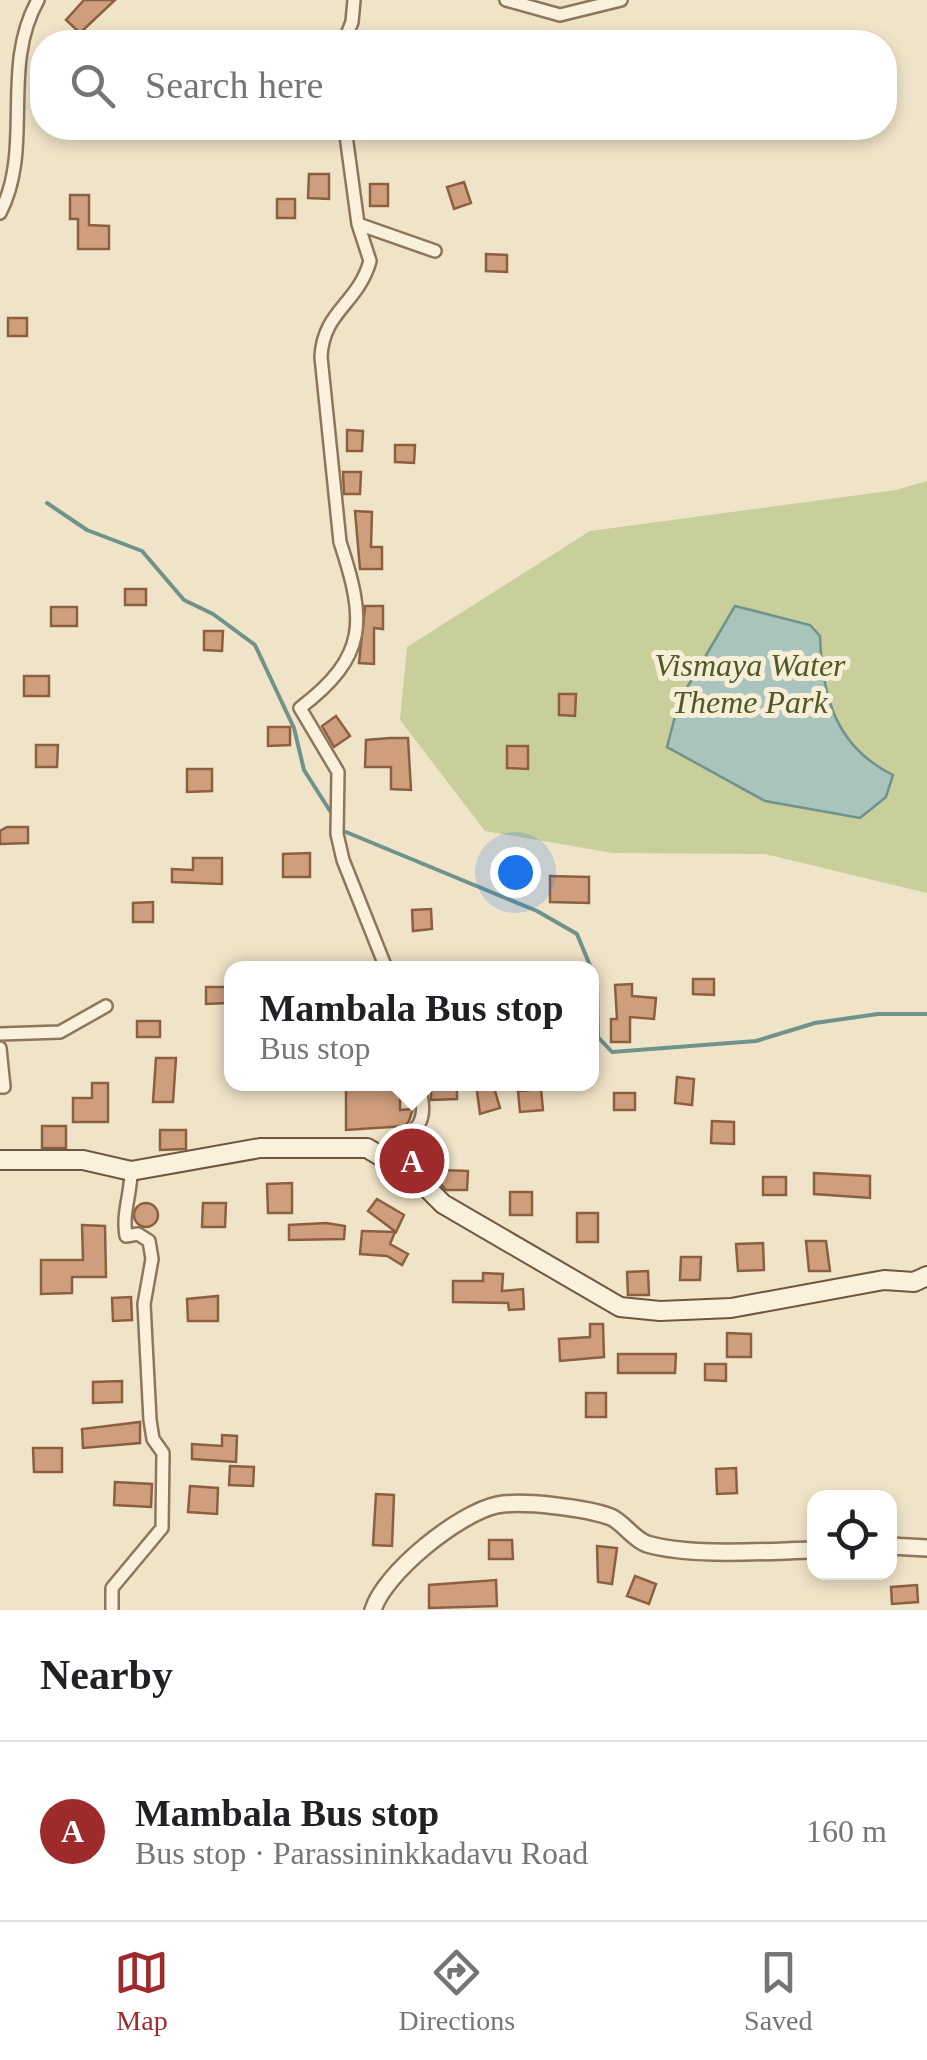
<!DOCTYPE html>
<html lang="en">
<head>
<meta charset="utf-8">
<style>
	body { margin:0; font-family:"Times New Roman",serif; background:#f2f2f2; color:#202124 }
	.controls { position:absolute; right:30px; bottom:30px; display:grid; overflow:hidden; border-radius:20px; box-shadow:0 5px 15px #0003 }
	.controls button { width:90px; height:90px; display:grid; place-items:center; padding:0; border:0; border-bottom:2px solid #e0e0e0; background:#fff; color:#202124; font:50px sans-serif }
	.you { position:absolute; left:515px; top:872px; width:35px; height:35px; margin:-25px; border:8px solid #fff; border-radius:50%; background:#1a73e8; box-shadow:0 0 0 15px #1a73e833 }
	.badge { display:grid; place-items:center; width:65px; height:65px; border-radius:50%; background:#9e2a2b; color:#fff; font-size:32px; font-weight:700 }
	.pin { position:absolute; translate:-50% -50%; border:5px solid #fff; box-shadow:0 2px 10px #0006 }
	.popup { position:absolute; left:224px; top:961px; width:375px; height:130px; box-sizing:border-box; display:grid; place-content:center; border-radius:20px; background:#fff; filter:drop-shadow(0 2px 8px #0005); font-size:32px; white-space:nowrap; color:#757577 }
	.popup b { font-size:38px; color:#202124 }
	.popup::after { content:''; position:absolute; left:50%; top:100%; margin-left:-20px; border:20px solid transparent; border-top-color:#fff }
	.list { margin:0; padding:0; list-style:none }
	h2 { display:flex; justify-content:space-between; align-items:center; height:130px; margin:0; padding:0 40px; font-size:42px }
	h2 small { font-size:32px; font-weight:400; color:#757577 }
	.list li { display:grid; grid-template-columns:65px 1fr auto; gap:30px; align-items:center; box-sizing:border-box; height:180px; padding:0 40px; border-top:2px solid #e0e0e0 }
	.list b { display:block; font-size:38px; white-space:nowrap }
	.list p { margin:0; font-size:32px; white-space:nowrap; color:#757577 }
	.list em { font-size:32px; font-style:normal; color:#757577 }
	.icon { flex:none; width:55px; height:55px; fill:none; stroke:currentColor; stroke-width:2; stroke-linecap:round; stroke-linejoin:round }
	.map { position:relative; flex:none; width:927px; height:1610px; overflow:hidden }
	.search { position:absolute; background:#fff; box-shadow:0 5px 15px #0003; left:30px; right:30px; top:30px; height:110px; display:flex; align-items:center; gap:25px; box-sizing:border-box; padding:0 35px; border-radius:40px; color:#757577; font-size:38px }
	.sheet { height:310px; background:#fff }
	nav { display:flex; justify-content:space-around; align-items:center; box-sizing:border-box; height:140px; border-top:2px solid #e0e0e0; background:#fff; font-size:28px; color:#757577 }
	nav a { display:grid; justify-items:center; gap:5px }
	nav .on { color:#9e2a2b }
	.map>svg:first-child { display:block }
	.green { fill:#c9cf9b }
	.water { fill:#a9c4bc; stroke:#6f938a; stroke-width:2.5 }
	.lines { fill:none; stroke-linecap:round; stroke-linejoin:round }
	.stream { stroke:#6f938a; stroke-width:4 }
	.building { fill:#cf9f7d; stroke:#8d5f41; stroke-width:2.5 }
	.minor-casing { stroke:#8d765c; stroke-width:16 }
	.tertiary-casing { stroke:#8d765c; stroke-width:20 }
	.secondary-casing { stroke:#6f573f; stroke-width:22 }
	.minor { stroke:#faf1dc; stroke-width:11 }
	.tertiary { stroke:#faf1dc; stroke-width:15 }
	.secondary { stroke:#faf1dc; stroke-width:18 }
	.labels { text-anchor:middle; dominant-baseline:central; stroke-width:10; stroke-linejoin:round; paint-order:stroke }
	.park-label { font-size:32px; font-style:italic; fill:#4d5a26; stroke:#f7eed8 }
</style>
</head>
<body>
<div class="map">
<svg width="927" height="1610" viewBox="0 0 927 1610">
	<rect width="100%" height="100%" fill="#f0e4c8"/>
	<path class="green" d="M927,481V893L765,854L613,853L485,831L400,720L407,647L590,531L896,490Z"/>
	<path class="water" d="M735,606L810,625L820,636C822,697 836,747 893,775L886,797L860,818L765,801L667,747L679,701Z"/>
	<g class="lines">
		<path class="stream" d="M47,503L87,530L142,551L184,600L213,614L255,645L294,728L304,770L330,811
			M346,832L537,911L577,934L591,968
			M592,970L597,980L598,1037L612,1052L756,1041L815,1023L878,1014H927"/>
	</g>
	<path class="building" d="M84,0H115L80,33L66,20Z
		M309,174H329V199L308,198Z
		M464,182L471,203L454,209L447,187Z
		M370,184H388V206H370Z
		M70,195H89V225L109,226V249H78V219H70Z
		M277,199H295V218H277Z
		M486,254L507,255V272L486,271Z
		M8,318H27V336H8Z
		M347,430L363,431L362,451H347Z
		M395,445H415L414,463L395,462Z
		M343,472H361L360,494H344Z
		M355,511L372,512L371,547H382V569H360Z
		M125,589H146V605H125Z
		M365,606H383V629L374,628V664L359,663Z
		M51,607H77V626H51Z
		M204,631H223L222,651L204,650Z
		M24,676H49V696H24Z
		M559,694H576L575,716L559,715Z
		M336,716L350,736L334,747L322,726Z
		M268,727H290V745L268,746Z
		M390,738H408L411,790L391,789V767H365L366,740Z
		M36,745H58L57,767H36Z
		M507,746H528V769L507,768Z
		M187,769H212V791L187,792Z
		M7,827H28V843L0,844V831Z
		M310,853V877H283V854Z
		M193,858H222V884L172,882V869L193,870Z
		M550,876L589,877V903L550,902Z
		M153,902V922H133V903Z
		M431,909L432,929L413,931L412,910Z
		M693,979H714V995L693,994Z
		M632,984V996L656,998L654,1019L630,1017V1042H611V1019H617L615,985Z
		M206,987H226V1003L206,1004Z
		M137,1021H160V1037H137Z
		M156,1058H176L173,1102H153Z
		M677,1077L694,1079L692,1105L675,1103Z
		M92,1083H108V1122H73V1098H92Z
		M346,1084H400V1110L413,1109L409,1121L405,1126L346,1130Z
		M431,1084H457V1099L431,1100Z
		M476,1084H493L500,1108L480,1114Z
		M541,1089L543,1110L520,1112L518,1091Z
		M614,1093H635V1110H614Z
		M712,1121L734,1122V1144L711,1143Z
		M42,1126H66V1148H42Z
		M160,1130H186V1149L160,1150Z
		M440,1170L468,1171L467,1190H446L440,1183Z
		M814,1173L870,1176V1198L814,1194Z
		M763,1177H786V1195H763Z
		M292,1183V1213H268L267,1184Z
		M510,1192H532V1215H510Z
		M377,1199L404,1215L396,1232L368,1211Z
		M134 1215a12 12 0 1 1 24 0a12 12 0 1 1-24 0Z
		M203,1203H226L225,1227H202Z
		M577,1213H598V1242H577Z
		M326,1223L345,1226L344,1239L289,1240V1225Z
		M82,1225L105,1226L106,1277H72V1293L41,1294V1260H83Z
		M362,1231L395,1232L390,1244L408,1254L402,1265L387,1256L360,1254Z
		M806,1241H826L830,1271H809Z
		M763,1243L764,1270L738,1271L736,1244Z
		M681,1257H701L700,1280H680Z
		M648,1271L649,1295H628L627,1272Z
		M483,1273L503,1274L502,1291L523,1289L524,1309L509,1310L508,1303L453,1302V1281H483Z
		M218,1296V1321H188L187,1299Z
		M131,1297L132,1320L113,1321L112,1298Z
		M590,1324H603L604,1357L560,1361L559,1339L590,1337Z
		M727,1333L751,1334V1357H727Z
		M618,1354H676L675,1373H618Z
		M705,1364H726V1381L705,1380Z
		M122,1381V1402L93,1403V1382Z
		M586,1393H606V1417H586Z
		M140,1422V1443L83,1448L82,1429Z
		M222,1435L237,1436L236,1462L192,1459V1444L222,1446Z
		M33,1448H62V1472H34Z
		M230,1466L254,1467L253,1486L229,1485Z
		M736,1468L737,1493L717,1494L716,1469Z
		M115,1482L152,1484L151,1507L114,1505Z
		M190,1486L218,1488L217,1514L188,1512Z
		M376,1494L394,1495L392,1546L373,1545Z
		M489,1540H512L513,1559H489Z
		M597,1546L617,1548L612,1584L598,1582Z
		M635,1576L656,1584L649,1604L627,1596Z
		M496,1580L497,1606L429,1608V1585Z
		M917,1585L918,1602L892,1604L891,1587Z"/>
	<g class="lines">
		<defs>
			<path id="minor" d="M506,0L560,15L621,0
				M344,42L352,22L354,0
				M345,128L358,224L370,261C358,304 323,311 321,357L340,542C366,621 368,656 300,708L338,772L337,834L343,860L386,968
				M0,213C34,148 0,67 38,0
				M358,224L435,251
				M0,1034L60,1032L106,1006
				M0,1048L4,1087H0
				M381,1155C414,1132 432,1126 418,1084
				M112,1610V1588L162,1528L163,1453L153,1439L150,1420L144,1304L152,1259L149,1241L138,1234L126,1236C122,1212 131,1195 131,1171"/>
			<path id="tertiary" d="M890,1546L927,1548
				M373,1610C384,1573 459,1513 497,1505C522,1500 587,1508 611,1517C624,1523 633,1539 647,1544C692,1557 767,1551 814,1550"/>
			<path id="secondary" d="M0,1160H83L131,1171L260,1148H367L417,1178L443,1204L620,1307L660,1311L731,1308L884,1280L914,1282L927,1276"/>
		</defs>
		<use href="#minor" class="minor-casing"/>
		<use href="#tertiary" class="tertiary-casing"/>
		<use href="#secondary" class="secondary-casing"/>
		<use href="#minor" class="minor"/>
		<use href="#tertiary" class="tertiary"/>
		<use href="#secondary" class="secondary"/>
	</g>
	<g class="labels">
		<g class="park-label">
			<text x="750" y="665">Vismaya Water<tspan x="750" dy="37">Theme Park</tspan></text>
		</g>
	</g>
</svg>
<div class="controls">
<button><svg class="icon" aria-label="locate" viewBox="0 0 24 24"><circle cx="12" cy="12" r="6"/><path d="M12 2v4M12 18v4M2 12h4M18 12h4"/></svg></button>
</div>
<div class="you"></div>
<div class="pin badge" style="left:412px;top:1161px">A</div>
<div class="popup"><b>Mambala Bus stop</b>Bus stop</div>
<div class="search"><svg class="icon" aria-label="search" viewBox="0 0 24 24"><circle cx="10" cy="10" r="6"/><path d="M15 15l6 6"/></svg>Search here</div>
</div>
<section class="sheet">
<h2>Nearby<small></small></h2>
<ul class="list">
<li><span class="badge">A</span><div><b>Mambala Bus stop</b><p>Bus stop · Parassininkkadavu Road</p></div><em>160 m</em></li>
</ul>
</section>
<nav>
<a class="on"><svg class="icon" aria-label="map" viewBox="0 0 24 24"><path d="M3 6l6-2 6 2 6-2v14l-6 2-6-2-6 2zM9 4v14M15 6v14"/></svg>Map</a>
<a><svg class="icon" aria-label="directions" viewBox="0 0 24 24"><path d="M12 3l9 9-9 9-9-9zM9 14v-3h6M13 9l2 2-2 2"/></svg>Directions</a>
<a><svg class="icon" aria-label="saved" viewBox="0 0 24 24"><path d="M7 4h10v16l-5-4-5 4z"/></svg>Saved</a>
</nav>
</body>
</html>
